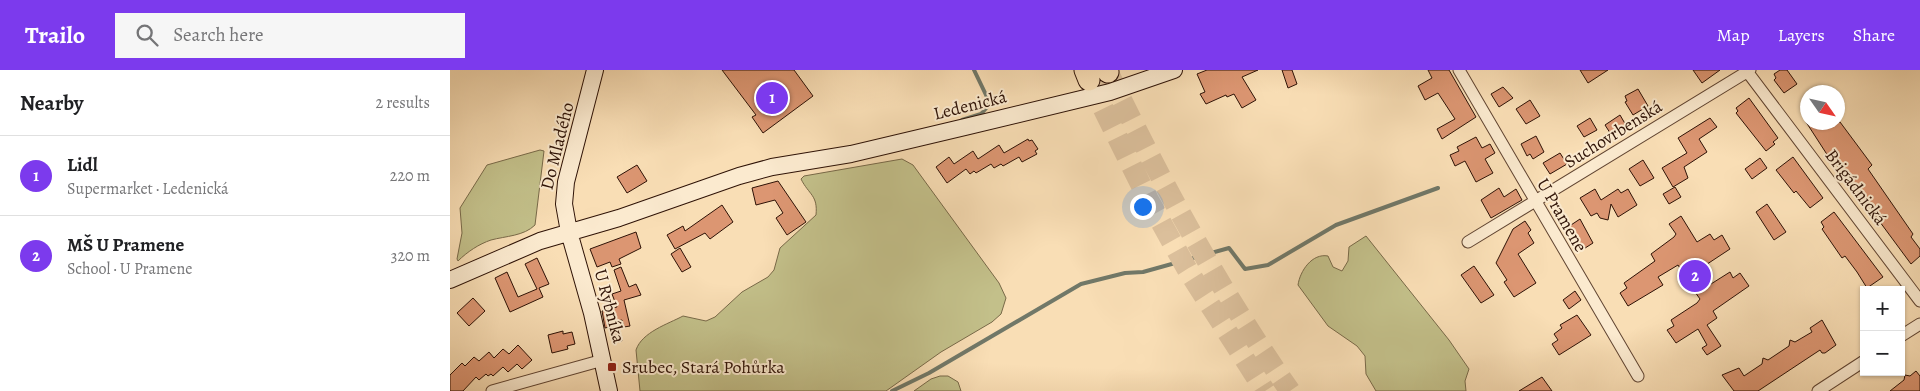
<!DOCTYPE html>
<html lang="en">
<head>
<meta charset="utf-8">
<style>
	body { margin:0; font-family:Alegreya,serif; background:#f6f6f6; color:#202124 }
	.controls { position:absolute; right:15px; bottom:15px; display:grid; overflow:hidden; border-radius:0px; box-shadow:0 1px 4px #0004 }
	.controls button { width:45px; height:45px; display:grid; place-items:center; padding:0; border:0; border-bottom:1px solid #e0e0e0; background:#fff; color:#202124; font:25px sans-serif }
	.compass { position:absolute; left:1350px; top:15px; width:45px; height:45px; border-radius:50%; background:#fff; box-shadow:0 1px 4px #0004; rotate:124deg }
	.you { position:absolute; left:692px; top:136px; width:18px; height:18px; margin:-12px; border:4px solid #fff; border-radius:50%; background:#1a73e8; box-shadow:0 0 0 8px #1a73e833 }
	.badge { display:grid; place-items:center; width:32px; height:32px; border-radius:50%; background:#7c3aed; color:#fff; font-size:16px; font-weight:700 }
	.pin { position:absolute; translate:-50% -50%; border:2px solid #fff; box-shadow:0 1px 5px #0006 }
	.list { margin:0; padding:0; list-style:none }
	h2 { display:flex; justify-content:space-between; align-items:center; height:65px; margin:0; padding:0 20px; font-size:21px }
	h2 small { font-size:16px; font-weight:400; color:#757577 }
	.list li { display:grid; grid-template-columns:32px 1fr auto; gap:15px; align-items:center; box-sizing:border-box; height:80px; padding:0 20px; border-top:1px solid #e0e0e0 }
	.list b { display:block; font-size:19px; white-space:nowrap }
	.list p { margin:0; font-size:16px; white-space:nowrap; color:#757577 }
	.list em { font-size:16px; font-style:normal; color:#757577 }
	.icon { flex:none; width:28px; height:28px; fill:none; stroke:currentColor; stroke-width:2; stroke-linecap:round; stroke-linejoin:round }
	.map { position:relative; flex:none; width:1470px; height:321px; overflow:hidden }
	header { display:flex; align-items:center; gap:30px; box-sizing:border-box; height:70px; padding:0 25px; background:#7c3aed; color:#fff }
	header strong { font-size:24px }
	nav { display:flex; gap:28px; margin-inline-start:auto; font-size:18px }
	.search { width:350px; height:45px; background:#f6f6f6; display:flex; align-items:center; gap:12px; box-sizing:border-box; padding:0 18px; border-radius:0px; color:#757577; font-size:19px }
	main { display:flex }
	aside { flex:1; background:#fff }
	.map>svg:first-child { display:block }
	.green { fill:#c3c08a; stroke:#786948 }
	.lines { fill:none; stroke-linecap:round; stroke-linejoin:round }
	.stream { stroke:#717868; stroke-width:4 }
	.building { fill:#dc9672; stroke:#2e1206 }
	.highway-tunnel { stroke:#dbbf9b; stroke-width:21; stroke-dasharray:21 11; stroke-linecap:butt }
	.street-casing { stroke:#614532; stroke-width:13 }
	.secondary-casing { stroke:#2e1206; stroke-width:18 }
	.highway-casing { stroke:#2e1206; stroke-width:23 }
	.street { stroke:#fbeacf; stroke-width:11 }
	.secondary { stroke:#fbeacf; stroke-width:16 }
	.highway { stroke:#f9deb5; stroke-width:21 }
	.poi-dot { fill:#8f2418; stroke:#fbeacf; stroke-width:2 }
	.labels { text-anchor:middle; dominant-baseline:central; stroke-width:4; stroke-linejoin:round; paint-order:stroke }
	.street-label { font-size:18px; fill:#2e1206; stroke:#fbeacf }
	.poi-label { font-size:18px; fill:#2e1206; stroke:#fbeacf; text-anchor:start }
</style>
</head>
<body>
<header>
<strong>Trailo</strong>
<div class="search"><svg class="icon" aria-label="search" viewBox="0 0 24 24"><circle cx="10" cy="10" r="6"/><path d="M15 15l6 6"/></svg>Search here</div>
<nav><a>Map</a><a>Layers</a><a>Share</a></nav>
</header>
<main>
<aside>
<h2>Nearby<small>2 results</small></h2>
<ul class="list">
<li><span class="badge">1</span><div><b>Lidl</b><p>Supermarket · Ledenická</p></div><em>220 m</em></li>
<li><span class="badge">2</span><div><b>MŠ U Pramene</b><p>School · U Pramene</p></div><em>320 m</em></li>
</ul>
</aside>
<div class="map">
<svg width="1470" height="321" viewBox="0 0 1470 321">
	<rect width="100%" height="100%" fill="#f9deb5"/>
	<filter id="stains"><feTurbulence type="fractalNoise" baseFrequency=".004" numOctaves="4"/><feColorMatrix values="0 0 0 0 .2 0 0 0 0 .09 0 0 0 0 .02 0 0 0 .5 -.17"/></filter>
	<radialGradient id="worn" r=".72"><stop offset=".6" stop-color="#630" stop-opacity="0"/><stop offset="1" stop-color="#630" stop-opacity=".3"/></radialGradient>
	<path class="green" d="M90,80L94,81L85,155C74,166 56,166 41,170C29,174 17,182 8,191L7,189L12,163L10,138L37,95Z
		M452,89L463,95L549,213L556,228L551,244L542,252L491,282L436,321H190L186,280C192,262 218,254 233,246L256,251L265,247L292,222L318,207L324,200L330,178L366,145C368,125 359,125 351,109L354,106Z
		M916,166L999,270L1019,299L1015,311L1016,321H926L916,304L915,286L907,276L878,256L848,215C850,201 862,183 878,186L883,197L892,201L898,191L899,177Z
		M490,306H498L508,312L511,321H464L481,309Z"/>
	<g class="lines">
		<path class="stream" d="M512,50L531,44L538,36L537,27L524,0
			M442,321L479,303L631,214L675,203L693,202L779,178L795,199L818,195L886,155L988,118"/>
	</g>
	<path class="building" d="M272,0H344L363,26L313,63L302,47L306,45Z
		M757,0H808L792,7L806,30L792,38L784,24L777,27L776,25L756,34L750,24L755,22L747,4Z
		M832,0H842L847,14L838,18Z
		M978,0H999L1026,47L992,69L987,59L1005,49L988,23L975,30L968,16L982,8Z
		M1130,0H1158L1138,13Z
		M1243,0H1270L1252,13Z
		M1330,0H1337L1347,14L1334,23L1324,10L1326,8L1324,4Z
		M1053,17L1063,28L1049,37L1041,24Z
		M1188,19L1198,36L1183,45L1175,32L1177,31L1175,26Z
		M1299,28L1328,68L1323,72L1325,74L1316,81L1286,43L1288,41L1286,38Z
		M1080,30L1090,46L1076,54L1066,39Z
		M1170,45L1177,57L1162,66L1155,55Z
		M1140,48L1147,60L1134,67L1127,56Z
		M1260,48L1267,57L1249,69L1257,82L1234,97L1238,108L1223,117L1212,98L1237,83L1228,68Z
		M1356,52H1390L1422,95L1418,99L1463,164L1461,167L1470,179V186L1461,194L1410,125L1379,85L1378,86Z
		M1086,66L1094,82L1083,89L1080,84L1077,86L1071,74Z
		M1026,67L1032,78L1040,74L1045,83L1035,89L1043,103L1026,112L1015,91L1005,96L1000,85L1009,81L1007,77Z
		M578,69L579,71L582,70L588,79L585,81L587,84L572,92L569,87L553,96L551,94L544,98L541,94L526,103L524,101L520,104L516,99L497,113L486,97L499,87L504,94L523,81L528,89L549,75L554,83Z
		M1110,83L1117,94L1100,104L1093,93Z
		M1343,87L1373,128L1360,138L1346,121L1344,123L1326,100Z
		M1310,88L1317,98L1302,109L1295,99Z
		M1193,90L1204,108L1190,116L1179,99Z
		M187,95L197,111L177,123L167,107Z
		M328,111L356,152L337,165L326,148L333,143L325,130L306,135L302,118Z
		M1225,117L1231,127L1219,134L1213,124Z
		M1049,118L1054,127L1066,119L1072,130L1041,148L1031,130Z
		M1145,119L1151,130L1168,119L1171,123L1178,119L1187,135L1168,147L1161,134L1158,150L1150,148L1147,143L1141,146L1130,128Z
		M1317,134L1336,162L1324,170L1306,142Z
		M272,135L283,152L260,169L255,163L225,179L217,165L233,156L235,161Z
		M1384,142L1433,207L1417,218L1407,202L1395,186L1392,188L1372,159L1374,157L1371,152Z
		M1231,146L1247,172L1260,164L1264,170L1272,165L1280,179L1236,208L1228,195L1208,207L1213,215L1178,236L1170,223L1177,218L1174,213L1205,191L1201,184L1224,167L1226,164L1219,154Z
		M1130,149L1143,173L1132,180L1128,175L1126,176L1115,159Z
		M1075,151L1081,160L1078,163L1084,173L1068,184L1086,213L1064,227L1054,212L1057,210L1046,193L1063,159Z
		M186,162L191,178L169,189L171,194L162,197L160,192L147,197L140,179Z
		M230,178L241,197L232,202L221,184Z
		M87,188L99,214L89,218L93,227L60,242L45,208L57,202L68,227L87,219L75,194Z
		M1024,196L1044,225L1031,233L1011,205Z
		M171,197L179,217L186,214L191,225L174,230L180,256L174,257L172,250L167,251L172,271L163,273L159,257L155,258L152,241L167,237L162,224L171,221L164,200Z
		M1280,202L1283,208L1290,203L1299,216L1263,241L1267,248L1257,255L1271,276L1257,285L1252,278L1257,275L1248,259L1226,273L1217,260L1224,256L1221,250L1247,233L1250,229L1245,222L1253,219Z
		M1125,221L1131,230L1119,239L1113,230Z
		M23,228L35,241L19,256L7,243Z
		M1127,245L1141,265L1109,285L1102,274L1108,270L1104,264L1112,258L1110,255Z
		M1372,250L1386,275L1375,283H1372L1370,280L1308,321H1284L1272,305L1289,298L1294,306L1312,294L1313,288L1318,290L1339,276L1340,270L1345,272L1362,262L1360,258Z
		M113,261V264L122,262L125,274L117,276L118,279L102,283L98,265Z
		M68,275L82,290L72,299L67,294L58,302L53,297L43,306L41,304L38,306L36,304L29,310L26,307L13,321H0V305L12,293L15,296L24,287L29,291L39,282L44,288L53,279L59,284Z
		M1466,301L1470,306V321H1440L1454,310L1455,305L1460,306Z
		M1092,307L1102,321H1069Z"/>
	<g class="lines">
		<path class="highway-tunnel" d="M658,2C711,112 770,221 840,321
			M639,10L698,129L737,199L815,321"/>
		<defs>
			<path id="street" d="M1009,0L1188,306
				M1296,0L1470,231
				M1018,172L1300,0
				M1451,266L1470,254
				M42,321L153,290
				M1368,321L1414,291"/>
			<path id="secondary" d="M145,0L116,112L114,134L119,162L142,243L159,321
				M0,210L90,171L169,148L289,106L322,97L401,84L515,57L660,22L724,0"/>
			<path id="highway" d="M635,0L639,10
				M657,0L658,2"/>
		</defs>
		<use href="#street" class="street-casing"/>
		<use href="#secondary" class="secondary-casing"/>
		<use href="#highway" class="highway-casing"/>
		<use href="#street" class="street"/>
		<use href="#secondary" class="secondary"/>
		<use href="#highway" class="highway"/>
	</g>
	<rect class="poi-dot" x="157" y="292" width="10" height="10" rx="2.5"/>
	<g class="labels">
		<g class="street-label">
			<text transform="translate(520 35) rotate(-14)">Ledenická</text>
			<text transform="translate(1163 64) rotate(-32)">Suchovrbenská</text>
			<text transform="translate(107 76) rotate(-76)">Do Mladého</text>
			<text transform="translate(1406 117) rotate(53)">Brigádnická</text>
			<text transform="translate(1112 145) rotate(60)">U Pramene</text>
			<text transform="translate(160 236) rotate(75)">U Rybníka</text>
		</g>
		<g class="poi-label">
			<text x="172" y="297">Srubec, Stará Pohůrka</text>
		</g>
	</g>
	<rect width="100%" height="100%" filter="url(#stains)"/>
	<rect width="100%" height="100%" fill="url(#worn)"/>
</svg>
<div class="controls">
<button>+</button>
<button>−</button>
</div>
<svg class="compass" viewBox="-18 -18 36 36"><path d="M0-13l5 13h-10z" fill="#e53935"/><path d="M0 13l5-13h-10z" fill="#757577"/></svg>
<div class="you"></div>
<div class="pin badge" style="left:322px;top:28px">1</div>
<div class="pin badge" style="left:1245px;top:206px">2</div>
</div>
</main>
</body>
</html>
